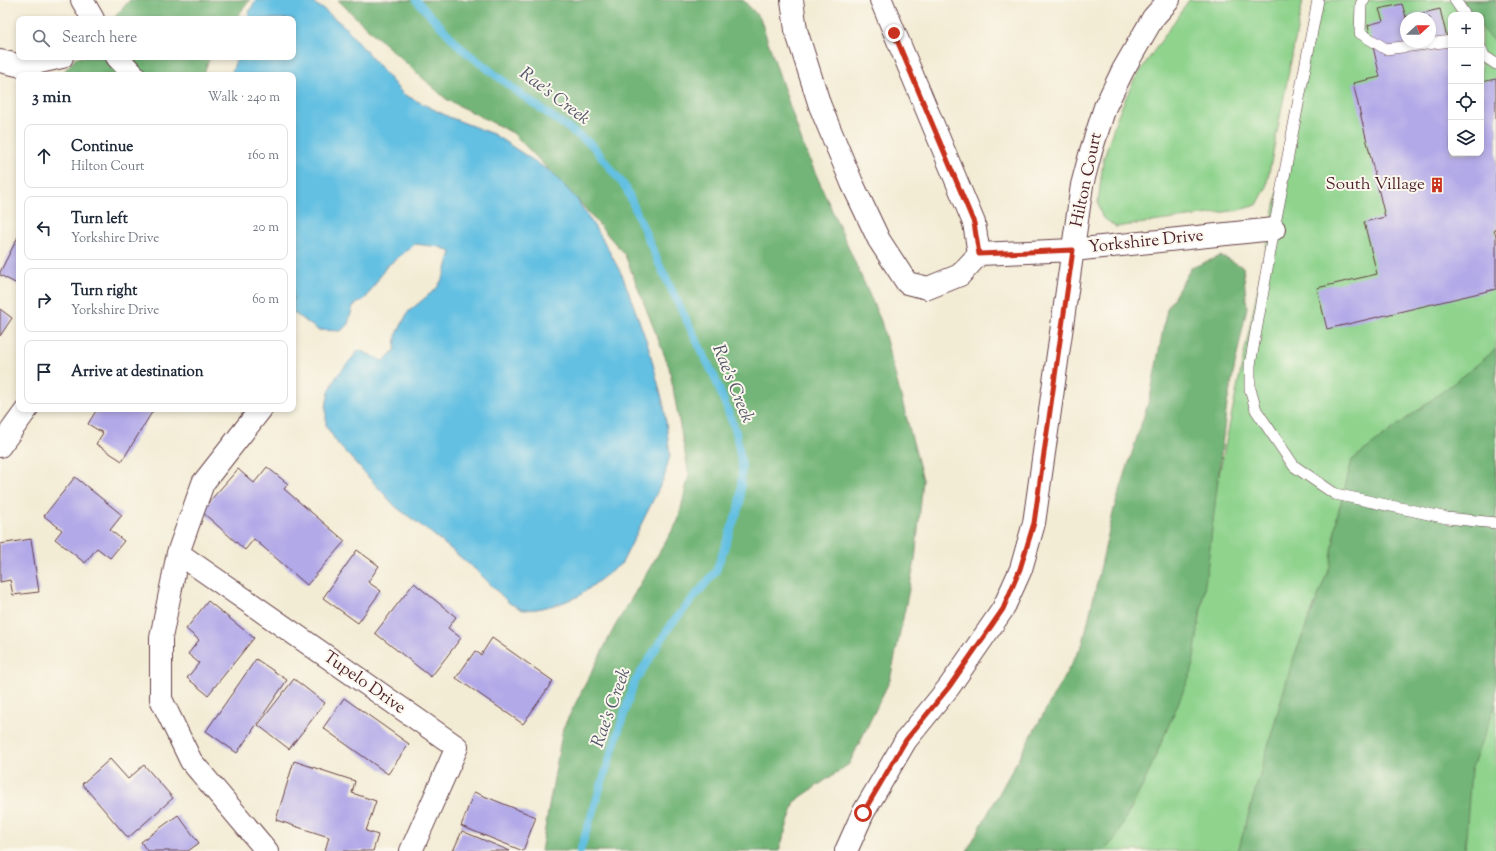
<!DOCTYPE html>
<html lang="en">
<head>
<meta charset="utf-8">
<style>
	body { margin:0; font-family:"Sorts Mill Goudy",serif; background:#f6f6f7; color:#1f2937 }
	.controls { position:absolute; right:12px; top:12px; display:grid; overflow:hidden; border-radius:8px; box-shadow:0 2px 6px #0003 }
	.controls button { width:36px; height:36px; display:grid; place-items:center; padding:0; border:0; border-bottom:1px solid #e0e1e3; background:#fff; color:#1f2937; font:20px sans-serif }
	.compass { position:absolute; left:1400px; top:12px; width:36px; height:36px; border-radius:50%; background:#fff; box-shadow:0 2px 6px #0003; rotate:69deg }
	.stop { position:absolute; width:12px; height:12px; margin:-9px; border:3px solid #c8321e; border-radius:50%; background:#fff }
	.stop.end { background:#c8321e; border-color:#fff; box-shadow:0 1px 4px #0008 }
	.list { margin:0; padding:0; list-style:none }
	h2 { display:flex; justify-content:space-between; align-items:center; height:52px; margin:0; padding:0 16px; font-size:17px }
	h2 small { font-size:13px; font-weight:400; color:#747a83 }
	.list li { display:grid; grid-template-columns:26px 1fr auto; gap:12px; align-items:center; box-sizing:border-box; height:64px; margin:0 8px 8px; padding:0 8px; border:1px solid #e0e1e3; border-radius:8px }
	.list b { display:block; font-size:15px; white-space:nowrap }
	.list p { margin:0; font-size:13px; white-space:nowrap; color:#747a83 }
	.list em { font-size:13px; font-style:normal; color:#747a83 }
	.icon { flex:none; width:22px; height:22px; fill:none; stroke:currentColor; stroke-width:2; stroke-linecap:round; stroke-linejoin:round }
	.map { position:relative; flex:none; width:1496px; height:851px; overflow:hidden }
	.search { position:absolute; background:#fff; box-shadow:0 2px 6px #0003; left:16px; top:16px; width:280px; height:44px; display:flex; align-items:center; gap:10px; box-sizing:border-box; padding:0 14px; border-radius:8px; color:#747a83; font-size:15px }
	.panel { position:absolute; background:#fff; box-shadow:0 2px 6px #0003; left:16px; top:72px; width:280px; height:340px; border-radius:8px }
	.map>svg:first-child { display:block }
	.green { fill:#8fd38d; stroke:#6c795c; fill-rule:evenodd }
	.forest { fill:#73b578; stroke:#5e6a52 }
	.water { fill:#64c0e2; stroke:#577086 }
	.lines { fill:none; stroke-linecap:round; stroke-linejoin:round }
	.stream { stroke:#64c0e2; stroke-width:8 }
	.building { fill:#b2a9e8 }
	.service-casing { stroke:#633e44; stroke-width:12 }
	.minor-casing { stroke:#633e44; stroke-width:24 }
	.service { stroke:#fff; stroke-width:11 }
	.minor { stroke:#fff; stroke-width:22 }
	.route { stroke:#c8321e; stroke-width:5 }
	.labels { text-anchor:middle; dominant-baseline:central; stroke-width:4; stroke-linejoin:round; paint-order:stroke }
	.street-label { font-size:17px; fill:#4a1f2b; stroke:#fbf7ec }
	.poi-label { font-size:17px; fill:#4a1f2b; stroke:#fbf7ec; text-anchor:end }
	.water-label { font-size:18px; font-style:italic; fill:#53576b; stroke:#fbf7ec }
</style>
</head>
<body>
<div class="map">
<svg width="1496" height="851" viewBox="0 0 1496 851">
	<rect width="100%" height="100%" fill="#fbf7ec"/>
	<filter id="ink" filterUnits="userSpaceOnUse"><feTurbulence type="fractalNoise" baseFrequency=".025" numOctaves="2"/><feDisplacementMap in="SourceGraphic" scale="8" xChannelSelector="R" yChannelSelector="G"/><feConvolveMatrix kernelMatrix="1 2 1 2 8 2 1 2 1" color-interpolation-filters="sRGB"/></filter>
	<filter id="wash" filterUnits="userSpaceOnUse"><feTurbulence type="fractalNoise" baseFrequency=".012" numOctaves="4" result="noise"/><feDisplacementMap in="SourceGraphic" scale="16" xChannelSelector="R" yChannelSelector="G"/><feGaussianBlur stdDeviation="0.9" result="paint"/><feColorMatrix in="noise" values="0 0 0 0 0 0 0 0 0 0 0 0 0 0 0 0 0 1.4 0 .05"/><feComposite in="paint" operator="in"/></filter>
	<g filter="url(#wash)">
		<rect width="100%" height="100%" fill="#f3ecd5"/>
		<path class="green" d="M1189,0H1303L1266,188L1257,205L1239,210L1116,227L1102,217L1098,203L1103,161L1117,117L1134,80Z
			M1318,0H1496V851H1092L1167,724ZM1451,15H1481V153H1451ZM1406,18H1430V42H1406Z"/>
		<path class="forest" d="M130,0H250L235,19H113Z
			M338,0H743L760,18L803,145L881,321L923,480L915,561L890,680L849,764L795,801L779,851H541L563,728L615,626L678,521L689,475L669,367L625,255L576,198L513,133L446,99L367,28Z
			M1462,0H1496V42L1481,28V15H1472Z
			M77,57H210L203,75H61Z
			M1221,256L1243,267L1247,307L1227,404L1208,563L1192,671L1144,783L1115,839L1104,851H967L1083,643L1114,509L1150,397L1167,309L1191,268Z
			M1496,349V704L1471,770L1465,851H1238L1292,662L1330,566L1337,517L1352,460L1467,373Z"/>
		<path class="water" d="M256,0H309L323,9L344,26L403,94L449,117L493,134L551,172L576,198L603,240L623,277L648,345L664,406L670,455L664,478L622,563L579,596L559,604L537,609L523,610L509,603L476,570L430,532L396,507L338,444L326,426V407L329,392L336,377L359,350L383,361L395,350L396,336L408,312L437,288L444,276L451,252L440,247L415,244L386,267L366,298L353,306L348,324L341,331L318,330L294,313L293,311V75H231L237,57H293V19H247L250,10Z"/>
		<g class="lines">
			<path class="stream" d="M416,0L461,48L519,93L592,145L626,188L658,262L714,376L736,432L742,467L740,504L716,571L670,626L634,683L580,851"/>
		</g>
		<g id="blocks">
			<path class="building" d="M1402,4L1406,17V42H1430V18L1406,17L1440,9L1451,54V153H1481V82L1496,79V229L1494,230L1496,236V289L1327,329L1317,288L1377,274L1364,222L1385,217L1353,83L1380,77L1368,25L1383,21L1379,9Z
				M19,235V285L0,275V272Z
				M0,309L12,318L0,336Z
				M97,409H154L122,461L96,444L103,433L88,424Z
				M267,467L288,484L284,489L345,541L307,585L254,539L245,550L201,511L238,469L254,483Z
				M75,477L122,515L110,530L124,541L110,558L97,548L85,563L55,539L62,530L44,516Z
				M31,539L39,592L13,595L10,580L0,582V544Z
				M357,550L379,566L368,582L381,591L358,623L323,598Z
				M414,583L456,617L448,628L461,638L431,677L375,633Z
				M208,601L254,638L208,695L187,678L199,663L188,654L199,640L186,629Z
				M492,638L553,681L523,724L456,678L475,651L481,655Z
				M256,659L287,680L237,753L206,731Z
				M294,679L325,703L289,749L258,725Z
				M344,698L409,744L388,774L323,728Z
				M110,759L128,779L144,765L173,798L128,838L82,784Z
				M294,761L355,781L352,793L376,801L366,831L378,835L373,851H325L329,837L276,820Z
				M474,792L536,817L523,851L461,826Z
				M178,815L199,843L188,851H147L141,842Z
				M462,831L510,851H453Z"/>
		</g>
	</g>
	<g filter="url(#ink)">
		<use href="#blocks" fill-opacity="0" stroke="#633e44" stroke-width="1"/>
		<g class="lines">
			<defs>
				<path id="service" d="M1318,0L1274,229L1250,365V389L1256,410L1294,466L1335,494L1447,518L1496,523
					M1364,0L1361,4L1360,33L1386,49L1451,41
					M1455,0L1465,15
					M1481,49L1484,56L1496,64"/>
				<path id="minor" d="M82,0L93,19
					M792,0L796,30L820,106L852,183L879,240L907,283L928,288L960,275L979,254
					M881,0L974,223L979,254L1073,250L1274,229
					M117,57L134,75
					M0,61L22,66L62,57
					M261,409L203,483L178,553L161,638V699L191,761L267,851
					M0,446L27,409
					M178,553L457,747L411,851
					M846,851L863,813L906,740L949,687L1003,609L1021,569L1034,523L1082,185L1091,151L1105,107L1123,70L1153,18L1169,0"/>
			</defs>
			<use href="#service" class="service-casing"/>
			<use href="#minor" class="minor-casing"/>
			<use href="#service" class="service"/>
			<use href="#minor" class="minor"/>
		</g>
	</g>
	<g class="lines" filter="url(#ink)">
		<path class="route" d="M863,813L906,740L949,687L1003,609L1020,569L1034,523L1073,250L979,254L974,223L894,33"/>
	</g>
	<defs>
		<symbol id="building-bare" viewBox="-9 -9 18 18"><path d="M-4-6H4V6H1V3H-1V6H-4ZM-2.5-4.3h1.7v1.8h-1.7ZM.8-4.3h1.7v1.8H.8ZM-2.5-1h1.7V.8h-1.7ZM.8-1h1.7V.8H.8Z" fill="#c8321e" stroke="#fbf7ec" stroke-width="2.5" paint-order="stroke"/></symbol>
	</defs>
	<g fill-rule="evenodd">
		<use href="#building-bare" x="1426" y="174" width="22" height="22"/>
	</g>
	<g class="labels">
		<g class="street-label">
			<text transform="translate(1087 180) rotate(-78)">Hilton Court</text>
			<text transform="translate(1146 242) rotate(-6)">Yorkshire Drive</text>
			<text transform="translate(364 683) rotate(35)">Tupelo Drive</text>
		</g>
		<g class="poi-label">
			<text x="1425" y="185">South Village</text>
		</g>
		<g class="water-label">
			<text transform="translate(554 97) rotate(37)">Rae's Creek</text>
			<text transform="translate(732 384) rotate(68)">Rae's Creek</text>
			<text transform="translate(612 708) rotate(-70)">Rae's Creek</text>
		</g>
	</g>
</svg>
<div class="controls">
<button>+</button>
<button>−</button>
<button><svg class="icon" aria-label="locate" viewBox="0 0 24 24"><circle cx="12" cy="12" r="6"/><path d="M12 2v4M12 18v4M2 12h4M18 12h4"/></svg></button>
<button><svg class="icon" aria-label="layers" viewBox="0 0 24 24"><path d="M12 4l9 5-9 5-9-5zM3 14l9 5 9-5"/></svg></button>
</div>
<svg class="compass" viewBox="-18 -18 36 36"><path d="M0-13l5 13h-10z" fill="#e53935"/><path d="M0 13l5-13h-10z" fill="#747a83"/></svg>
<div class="stop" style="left:863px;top:813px"></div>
<div class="stop end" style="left:894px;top:33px"></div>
<div class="search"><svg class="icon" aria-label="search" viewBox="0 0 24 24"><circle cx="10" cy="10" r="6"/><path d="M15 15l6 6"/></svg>Search here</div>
<section class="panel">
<h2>3 min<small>Walk · 240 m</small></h2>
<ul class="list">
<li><svg class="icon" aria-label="ahead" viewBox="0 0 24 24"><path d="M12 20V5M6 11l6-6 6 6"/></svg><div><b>Continue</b><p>Hilton Court</p></div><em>160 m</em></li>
<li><svg class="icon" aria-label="left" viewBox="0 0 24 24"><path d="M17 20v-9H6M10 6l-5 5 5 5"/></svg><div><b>Turn left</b><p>Yorkshire Drive</p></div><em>20 m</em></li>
<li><svg class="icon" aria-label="right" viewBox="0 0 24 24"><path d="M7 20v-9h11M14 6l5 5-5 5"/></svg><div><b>Turn right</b><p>Yorkshire Drive</p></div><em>60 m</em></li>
<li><svg class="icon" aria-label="arrive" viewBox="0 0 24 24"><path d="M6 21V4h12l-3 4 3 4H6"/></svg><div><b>Arrive at destination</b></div></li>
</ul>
</section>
</div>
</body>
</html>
